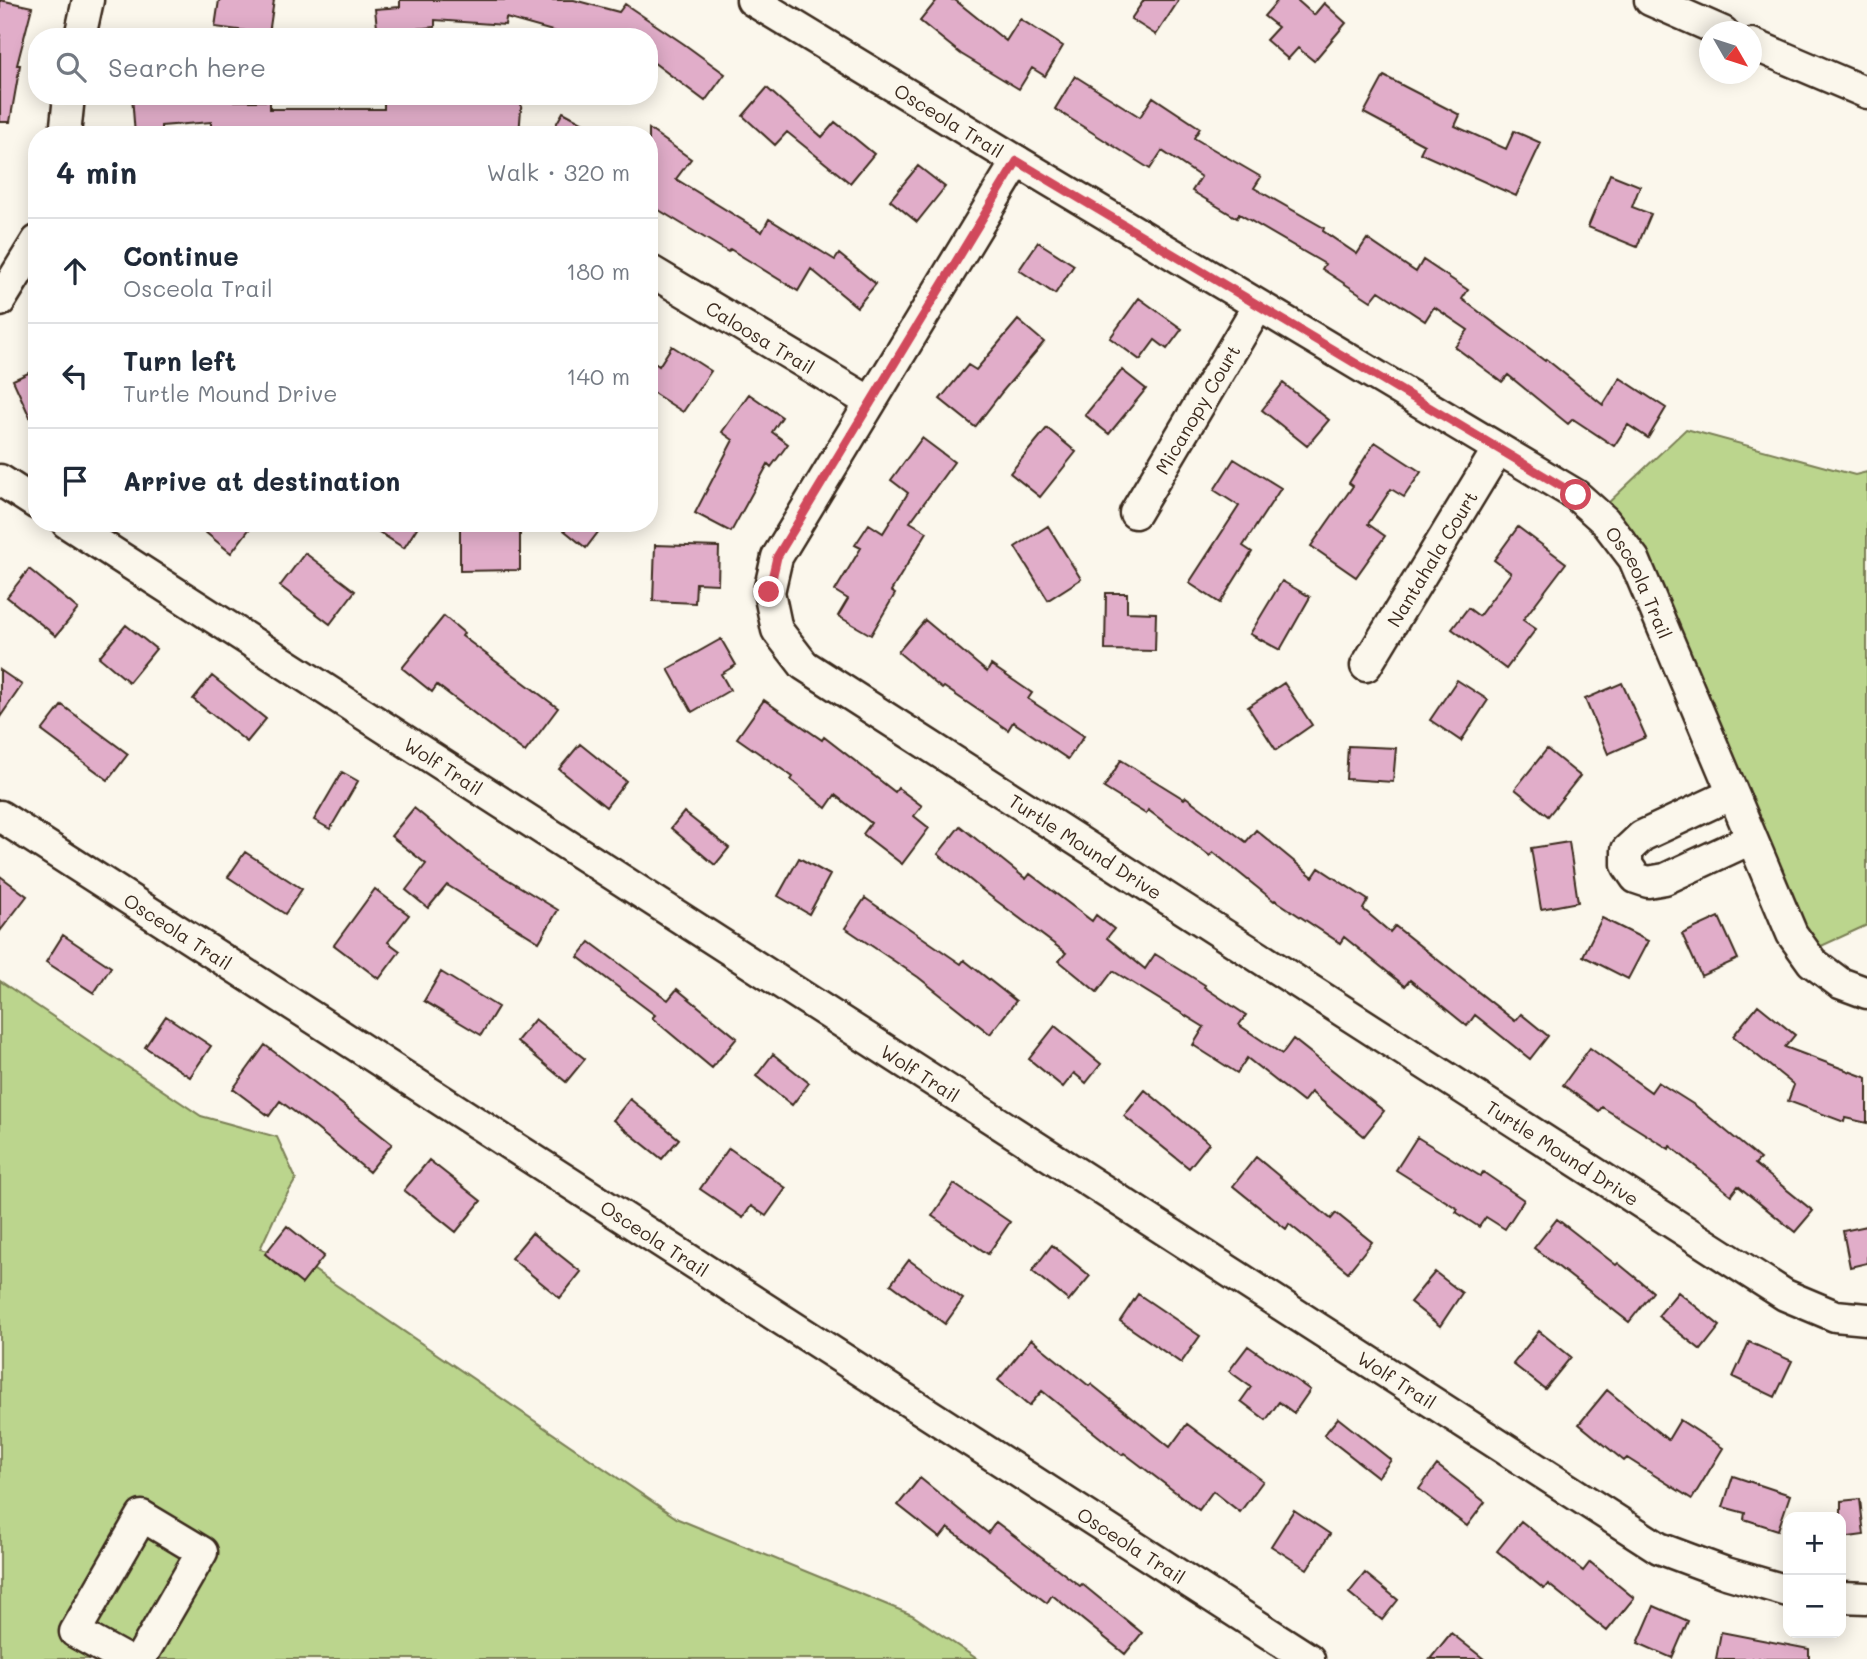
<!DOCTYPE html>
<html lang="en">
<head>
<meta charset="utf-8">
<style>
	body { margin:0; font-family:Mali,sans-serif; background:#f6f6f7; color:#1f2937 }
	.controls { position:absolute; right:21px; bottom:21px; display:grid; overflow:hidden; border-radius:14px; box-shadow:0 4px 18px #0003 }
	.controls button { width:63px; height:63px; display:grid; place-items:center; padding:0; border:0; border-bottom:2px solid #e0e1e3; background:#fff; color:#1f2937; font:35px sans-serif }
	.compass { position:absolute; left:1699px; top:21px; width:63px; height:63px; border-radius:50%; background:#fff; box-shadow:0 4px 18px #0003; rotate:129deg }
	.stop { position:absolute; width:21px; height:21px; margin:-16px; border:5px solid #d1495b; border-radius:50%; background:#fff }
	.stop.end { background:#d1495b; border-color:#fff; box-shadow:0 2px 7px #0008 }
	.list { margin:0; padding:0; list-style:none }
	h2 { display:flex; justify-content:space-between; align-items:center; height:91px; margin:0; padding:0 28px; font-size:30px }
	h2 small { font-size:23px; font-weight:400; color:#747a83 }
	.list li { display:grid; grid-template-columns:46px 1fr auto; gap:21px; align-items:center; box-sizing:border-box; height:105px; padding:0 28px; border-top:2px solid #e0e1e3 }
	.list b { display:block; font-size:26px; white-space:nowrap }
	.list p { margin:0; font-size:23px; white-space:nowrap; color:#747a83 }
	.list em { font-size:23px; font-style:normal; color:#747a83 }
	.icon { flex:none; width:38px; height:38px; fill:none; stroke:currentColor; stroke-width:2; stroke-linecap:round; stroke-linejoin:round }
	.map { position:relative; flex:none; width:1867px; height:1659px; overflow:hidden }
	.search { position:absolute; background:#fff; box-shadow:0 4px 18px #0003; left:28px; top:28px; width:630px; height:77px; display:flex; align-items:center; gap:18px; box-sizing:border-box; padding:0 24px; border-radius:28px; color:#747a83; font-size:26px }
	.panel { position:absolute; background:#fff; box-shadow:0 4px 18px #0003; left:28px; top:126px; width:630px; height:406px; border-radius:28px }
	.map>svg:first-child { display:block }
	.green { fill:#bbd58d; stroke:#7b8056; stroke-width:2 }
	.building { fill:#e1adc9; stroke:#3b2a1e; stroke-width:2 }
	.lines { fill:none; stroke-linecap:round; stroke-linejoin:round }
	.minor-casing { stroke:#3b2a1e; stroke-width:35 }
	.minor { stroke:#fbf7ec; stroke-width:30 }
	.route { stroke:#d1495b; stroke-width:9 }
	.labels { text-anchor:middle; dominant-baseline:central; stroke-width:5; stroke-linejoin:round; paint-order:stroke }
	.street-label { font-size:19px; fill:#3b2a1e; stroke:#fbf7ec }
</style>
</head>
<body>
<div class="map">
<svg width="1867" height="1659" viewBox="0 0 1867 1659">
	<rect width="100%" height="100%" fill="#fbf7ec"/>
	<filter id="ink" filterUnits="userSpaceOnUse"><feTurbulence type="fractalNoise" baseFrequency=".0143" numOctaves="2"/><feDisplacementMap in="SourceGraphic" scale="14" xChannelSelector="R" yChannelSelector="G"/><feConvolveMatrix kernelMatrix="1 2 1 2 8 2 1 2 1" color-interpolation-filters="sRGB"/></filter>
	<g filter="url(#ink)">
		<path class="green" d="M1686,429L1855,475L1867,472V925L1817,948L1804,929L1606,505Z
			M0,981L201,1116L277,1137L296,1179L278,1210L260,1249L295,1257L678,1519L912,1615L977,1659H0Z"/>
		<path class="building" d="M0,0L32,7L17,65H20L10,122H0Z
			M219,0H274L269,34L215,27Z
			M400,0H574L619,12L625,4L684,44L725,74L705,101L649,59V37H574L506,18L505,25L435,20V27L414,29V37H378L375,9L400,7Z
			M937,0H955L1006,41L1020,19L1063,46L1045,76L1032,68L1019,89L961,54L920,21Z
			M1144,0H1179L1156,35L1131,19Z
			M1278,0H1297L1314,15L1324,3L1346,23L1314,61L1298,48L1288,59L1266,40L1278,27L1264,16Z
			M1075,76L1140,117L1153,97L1200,128L1194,138L1261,177L1254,188L1324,228L1323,231L1357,254L1367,239L1416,272L1423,260L1468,290L1462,299L1545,361L1546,359L1603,405L1620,378L1666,408L1648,438L1628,425L1614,446L1573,419L1568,424L1508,375L1502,382L1455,347L1468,330L1434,307L1425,321L1379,291L1371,301L1322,269L1325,264L1239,214L1237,218L1192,191L1201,177L1162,151L1150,169L1055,109Z
			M1384,76L1460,115L1455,126L1506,149L1514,131L1541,143L1516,196L1420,153L1424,145L1364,113Z
			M767,88L822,137L835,122L874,154L850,183L787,132L775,145L743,116Z
			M132,96H190V101H270V109H384V96H522L519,135H483L433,130V135H211V122L161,126V135H135Z
			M563,112L606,135H550Z
			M649,129L691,159L676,179L762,232L769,219L835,260L839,254L876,284L857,307L811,269L798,291L730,249L728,252L649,204Z
			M918,166L945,187L917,222L890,200Z
			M1610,174L1640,186L1632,207L1651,214L1637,247L1588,227Z
			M1038,242L1074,265L1055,294L1019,270Z
			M1139,298L1182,329L1167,349L1155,340L1140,360L1110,338Z
			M1018,320L1044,342L1002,392L975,427L940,399L968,365L976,370Z
			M672,346L711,371L683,412L649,390V359L659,366Z
			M37,369V433L13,380Z
			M1122,370L1146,389L1109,434L1085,415Z
			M1283,383L1329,420L1307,446L1262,410Z
			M749,394L782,417L772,432L788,444L771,467L768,464L731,532L695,513L733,440L722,432Z
			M1047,428L1076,452L1040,497L1010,473Z
			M922,438L954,462L910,522L927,532L891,591L895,594L871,635L838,616L848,599L835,591L861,548L855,545L869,524L883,533L908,493L891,480Z
			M1375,442L1421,472L1404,497L1391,489L1368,524L1385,536L1356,577L1311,546L1353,486L1349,483Z
			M1234,459L1281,488L1243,546L1252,552L1220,603L1189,583L1239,506L1214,490Z
			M194,523H254L231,553Z
			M365,523H420L404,548Z
			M555,523H605L586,548Z
			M520,526V570L460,571V527Z
			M1048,526L1081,579L1048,600L1015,547Z
			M1518,527L1566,563L1523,620L1536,629L1506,669L1452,629L1468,608L1479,616L1511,573L1494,560Z
			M655,545L719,547L718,584L696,583L695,603L653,601Z
			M305,553L355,591L330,624L280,586Z
			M29,569L78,609L56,636L7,597Z
			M1282,581L1310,597L1280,650L1250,634Z
			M1106,593H1127V612L1156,613L1155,651L1105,650Z
			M444,616L464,633L462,636L558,708L525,752L437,685L432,692L402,668Z
			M925,620L987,672L991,665L1032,693L1028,699L1084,736L1068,759L1013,722L1008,730L944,687L942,689L898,652Z
			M126,625L156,649L129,682L99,657Z
			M721,639L736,665L721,674L730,690L692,712L668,669Z
			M0,670L22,685L0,717Z
			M212,676L266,719L247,742L193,699Z
			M1457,680L1488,700L1461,741L1430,720Z
			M1284,683L1312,725L1276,750L1248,707Z
			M1622,683L1646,737L1608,754L1585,699Z
			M764,700L822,740L824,737L895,792L898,788L922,806L914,816L929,828L902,864L863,834L871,823L835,795L826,808L791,780L793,777L737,738Z
			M62,705L128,754L108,780L42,731Z
			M580,744L626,781L606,807L559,769Z
			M1348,746L1396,748L1393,782L1346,779Z
			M1547,749L1580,776L1548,816L1515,789Z
			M1121,760L1184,799L1186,797L1246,842L1256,830L1313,877L1319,868L1368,900L1363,909L1390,932L1395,926L1515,1021L1521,1014L1548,1036L1530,1059L1475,1015L1467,1026L1410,980L1405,986L1344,937L1340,943L1275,900L1274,901L1213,852L1210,856L1148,810L1146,814L1104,788Z
			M342,772L358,781L330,829L314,820Z
			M414,808L481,863L558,910L539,942L447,885L428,908L406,890L426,864L391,836Z
			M684,812L729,848L715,865L671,828Z
			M960,826L1026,879L1030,874L1092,921L1096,915L1114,929L1107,938L1145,969L1155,954L1205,985L1204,987L1246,1015L1239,1025L1282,1054L1293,1039L1384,1111L1364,1136L1311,1092L1303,1102L1247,1058L1237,1073L1193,1045L1204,1027L1113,971L1097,992L1059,961L1066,953L990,896L938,854Z
			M1569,842L1578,902L1541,909L1531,848Z
			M245,852L302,889L285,914L228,877Z
			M799,858L830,875L809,914L778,896Z
			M0,876L27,896L0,931Z
			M375,889L409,915L388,942L400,951L379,979L334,945Z
			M865,898L961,964L964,960L1016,1001L990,1034L918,977L845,928Z
			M1719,917L1738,959L1701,976L1682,934Z
			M1602,918L1648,941L1628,979L1583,956Z
			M63,935L111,967L94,993L46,962Z
			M590,942L668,1000L677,989L737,1038L712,1068L652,1018L655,1015L578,957Z
			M441,972L498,1007L481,1035L424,1001Z
			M1758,1005L1795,1035L1785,1047L1867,1078V1123L1845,1118L1844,1122L1788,1101L1794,1085L1733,1036Z
			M166,1016L211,1046L190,1077L145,1047Z
			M535,1019L585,1059L566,1082L517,1041Z
			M1055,1026L1101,1064L1086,1083L1074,1073L1063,1087L1029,1059Z
			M265,1045L323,1089L392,1144L369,1172L317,1129L280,1101L269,1116L233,1089Z
			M1590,1048L1651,1092L1658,1082L1696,1106L1760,1159L1755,1164L1813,1211L1795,1232L1738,1186L1731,1195L1670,1146L1669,1149L1602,1107L1599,1111L1563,1085Z
			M773,1054L809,1083L792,1105L756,1076Z
			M1145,1090L1209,1143L1189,1168L1124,1116Z
			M630,1099L679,1139L662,1159L613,1120Z
			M1417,1137L1480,1176L1483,1172L1524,1200L1505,1229L1486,1217L1479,1227L1456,1212L1458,1209L1396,1170Z
			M729,1148L786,1188L766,1216L751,1206L743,1218L700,1189Z
			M1256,1157L1331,1219L1336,1213L1372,1242L1348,1272L1289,1224L1286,1229L1233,1186Z
			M429,1160L481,1201L456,1232L404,1190Z
			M954,1184L1010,1222L988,1254L932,1216Z
			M1557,1219L1616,1265L1618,1263L1653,1292L1629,1322L1534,1248Z
			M287,1226L324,1256L302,1284L265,1254Z
			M1867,1226V1263L1850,1267L1843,1231Z
			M532,1233L581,1272L560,1298L511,1258Z
			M1052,1245L1090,1276L1069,1301L1032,1271Z
			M909,1260L963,1299L945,1324L891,1284Z
			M1435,1272L1462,1293L1440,1326L1410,1302Z
			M1678,1292L1720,1326L1701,1350L1658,1316Z
			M1138,1294L1200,1336L1181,1363L1120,1321Z
			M1539,1331L1571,1357L1545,1389L1513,1364Z
			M1031,1339L1089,1386L1091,1384L1170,1447L1187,1424L1263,1481L1240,1512L1213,1491L1199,1510L1124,1453L1122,1455L1042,1391L1029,1406L998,1380Z
			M1749,1342L1792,1361L1775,1397L1733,1377Z
			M1248,1346L1310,1390L1294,1413L1279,1402L1266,1420L1241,1401L1251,1387L1229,1371Z
			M1607,1390L1668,1440L1680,1420L1723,1448L1692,1499L1627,1458L1624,1461L1579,1424Z
			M1338,1418L1391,1460L1378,1477L1324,1435Z
			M1437,1465L1485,1502L1467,1526L1419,1489Z
			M1733,1476L1790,1495L1778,1530L1744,1519L1745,1513L1723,1507Z
			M920,1478L988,1533L996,1522L1080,1586L1082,1584L1142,1633L1125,1654L1052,1595L1047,1603L948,1528L940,1538L898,1505Z
			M1860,1499L1864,1535L1841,1538V1501Z
			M1294,1510L1330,1534L1307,1569L1271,1546Z
			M1521,1521L1583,1571L1590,1562L1634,1598L1607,1631L1548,1584L1544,1589L1497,1551Z
			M1365,1573L1398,1600L1382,1620L1349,1593Z
			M1654,1606L1688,1621L1672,1658L1638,1643Z
			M1721,1632L1809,1649V1659H1716Z
			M1451,1633L1484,1659H1430Z"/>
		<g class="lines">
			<defs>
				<g id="minor">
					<path id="s1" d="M752,0L1017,161L1576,495L1605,521L1634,559L1792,934L1812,962L1840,983L1867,993"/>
					<path d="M1650,0L1723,32"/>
					<path d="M80,37L88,0"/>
					<path d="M1752,44L1867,93"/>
					<path d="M65,135L69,96"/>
					<path id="s2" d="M1017,161L777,557L769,592L777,630L804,665L1785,1295L1835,1316L1867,1319"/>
					<path id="s3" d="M649,270L870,402"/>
					<path d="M0,301L37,241"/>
					<path d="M0,480L37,504"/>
					<path id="s4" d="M1135,513L1258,306"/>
					<path id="s5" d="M67,523L1659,1548L1726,1573L1788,1591"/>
					<path id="s6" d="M1366,666L1498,449"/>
					<path d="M1732,794L1642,836L1627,850V865L1636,878L1648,882L1665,879L1751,839"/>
					<path id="s7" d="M0,816L1309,1659"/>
					<path d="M1841,1597L1867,1598"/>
					<path d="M124,1659L75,1632L142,1516L202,1552L140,1659"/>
				</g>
			</defs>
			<use href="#minor" class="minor-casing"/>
			<use href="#minor" class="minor"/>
		</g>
	</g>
	<g class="lines" filter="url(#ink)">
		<path class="route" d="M769,592L777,557L1017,161L1576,495"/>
	</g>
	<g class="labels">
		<g class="street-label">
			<text stroke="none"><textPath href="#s1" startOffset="231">Osceola Trail</textPath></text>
			<text stroke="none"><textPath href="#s3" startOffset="130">Caloosa Trail</textPath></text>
			<text stroke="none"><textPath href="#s4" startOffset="121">Micanopy Court</textPath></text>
			<text stroke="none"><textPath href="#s6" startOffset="126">Nantahala Court</textPath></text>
			<text stroke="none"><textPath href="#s1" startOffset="1071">Osceola Trail</textPath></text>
			<text stroke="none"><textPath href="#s5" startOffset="448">Wolf Trail</textPath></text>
			<text stroke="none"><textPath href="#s2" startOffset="917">Turtle Mound Drive</textPath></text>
			<text stroke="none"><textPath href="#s7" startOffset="212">Osceola Trail</textPath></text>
			<text stroke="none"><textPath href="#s5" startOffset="1015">Wolf Trail</textPath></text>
			<text stroke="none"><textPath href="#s2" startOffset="1484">Turtle Mound Drive</textPath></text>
			<text stroke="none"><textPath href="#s7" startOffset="779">Osceola Trail</textPath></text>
			<text stroke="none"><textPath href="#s5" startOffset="1582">Wolf Trail</textPath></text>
			<text stroke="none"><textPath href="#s7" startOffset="1346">Osceola Trail</textPath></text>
		</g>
	</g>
</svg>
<div class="controls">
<button>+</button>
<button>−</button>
</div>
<svg class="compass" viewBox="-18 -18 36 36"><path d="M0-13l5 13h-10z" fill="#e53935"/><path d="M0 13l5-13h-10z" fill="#747a83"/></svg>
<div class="stop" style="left:1576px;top:495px"></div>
<div class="stop end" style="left:769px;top:592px"></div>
<div class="search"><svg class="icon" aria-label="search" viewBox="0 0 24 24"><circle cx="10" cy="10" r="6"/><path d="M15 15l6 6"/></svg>Search here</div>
<section class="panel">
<h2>4 min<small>Walk · 320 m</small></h2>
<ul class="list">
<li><svg class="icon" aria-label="ahead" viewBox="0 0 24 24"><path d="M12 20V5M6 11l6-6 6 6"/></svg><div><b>Continue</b><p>Osceola Trail</p></div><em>180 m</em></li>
<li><svg class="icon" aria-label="left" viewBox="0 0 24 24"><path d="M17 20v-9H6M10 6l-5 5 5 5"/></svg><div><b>Turn left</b><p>Turtle Mound Drive</p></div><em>140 m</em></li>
<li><svg class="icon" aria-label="arrive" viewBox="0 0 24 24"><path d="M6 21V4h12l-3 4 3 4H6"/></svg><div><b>Arrive at destination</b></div></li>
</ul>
</section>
</div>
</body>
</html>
